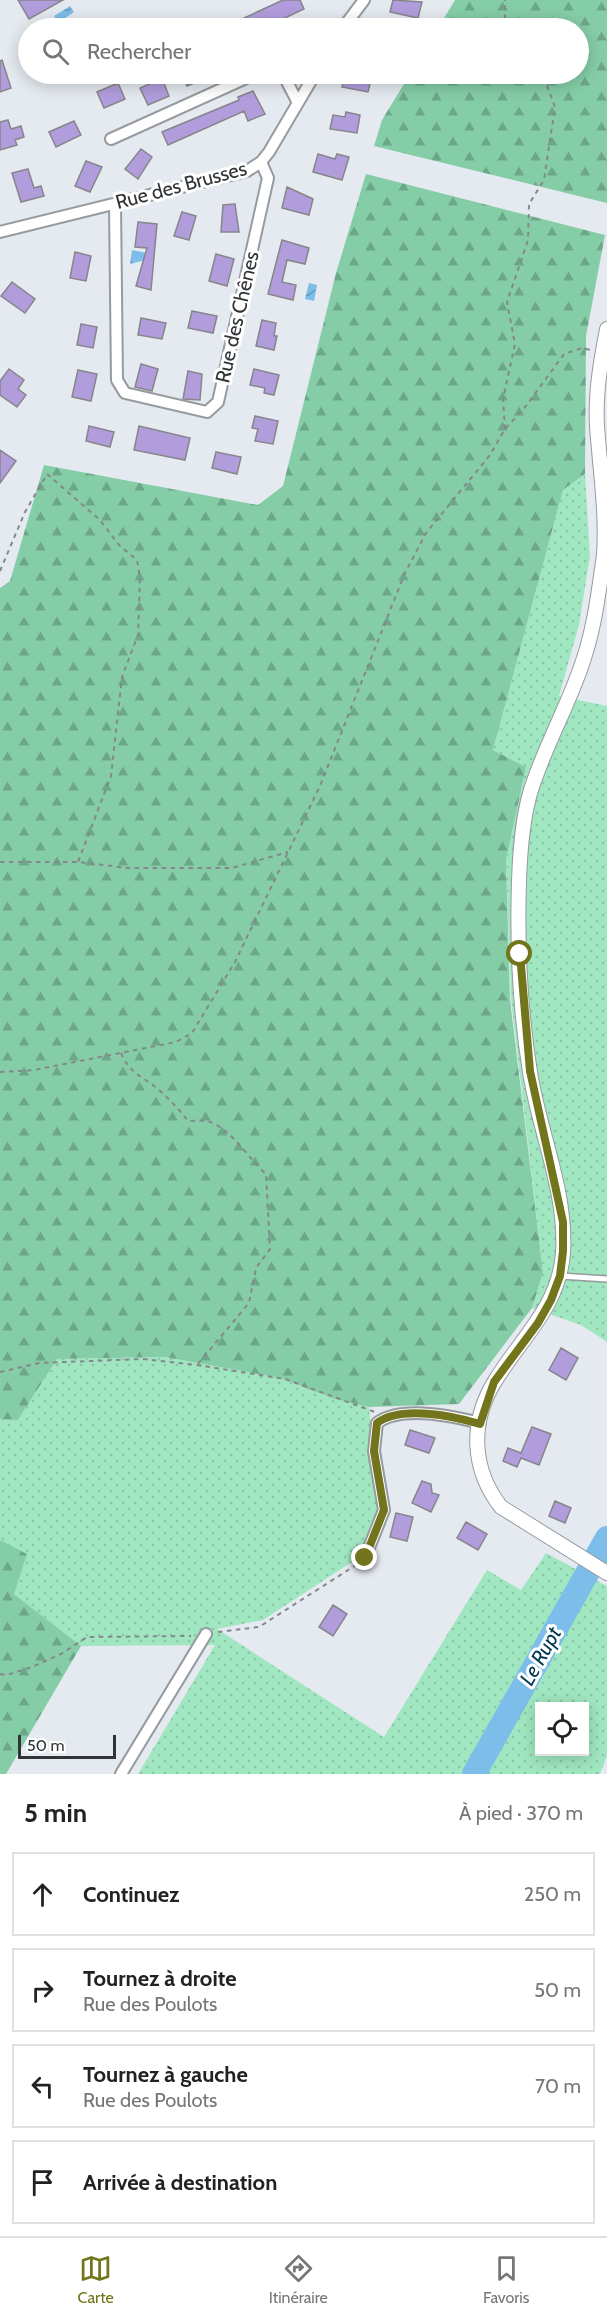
<!DOCTYPE html>
<html lang="fr">
<head>
<meta charset="utf-8">
<style>
	body { margin:0; font-family:Cabin,sans-serif; background:#f6f6f6; color:#222 }
	.controls { position:absolute; right:18px; bottom:18px; display:grid; overflow:hidden; border-radius:0px; box-shadow:0 3px 15px #0003 }
	.controls button { width:54px; height:54px; display:grid; place-items:center; padding:0; border:0; border-bottom:2px solid #e0e0e0; background:#fff; color:#222; font:30px sans-serif }
	.scale { position:absolute; left:18px; bottom:15px; width:98px; box-sizing:border-box; padding-left:6px; border:3px solid #313436; border-top:0; font-size:16px; line-height:21px; white-space:nowrap; color:#313436; -webkit-text-stroke:4px #fff; paint-order:stroke }
	.stop { position:absolute; width:18px; height:18px; margin:-14px; border:4px solid #72751b; border-radius:50%; background:#fff }
	.stop.end { background:#72751b; border-color:#fff; box-shadow:0 2px 6px #0008 }
	.list { margin:0; padding:0; list-style:none }
	h2 { display:flex; justify-content:space-between; align-items:center; height:78px; margin:0; padding:0 24px; font-size:26px }
	h2 small { font-size:20px; font-weight:400; color:#767676 }
	.list li { display:grid; grid-template-columns:39px 1fr auto; gap:18px; align-items:center; box-sizing:border-box; height:84px; margin:0 12px 12px; padding:0 12px; border:2px solid #e0e0e0; border-radius:0px }
	.list b { display:block; font-size:22px; white-space:nowrap }
	.list p { margin:0; font-size:20px; white-space:nowrap; color:#767676 }
	.list em { font-size:20px; font-style:normal; color:#767676 }
	.icon { flex:none; width:33px; height:33px; fill:none; stroke:currentColor; stroke-width:2; stroke-linecap:round; stroke-linejoin:round }
	.map { position:relative; flex:none; width:607px; height:1774px; overflow:hidden }
	.search { position:absolute; background:#fff; box-shadow:0 3px 15px #0003; left:18px; right:18px; top:18px; height:66px; display:flex; align-items:center; gap:15px; box-sizing:border-box; padding:0 21px; border-radius:33px; color:#767676; font-size:22px }
	.sheet { height:462px; background:#fff }
	nav { display:flex; justify-content:space-around; align-items:center; box-sizing:border-box; height:84px; border-top:2px solid #e0e0e0; background:#fff; font-size:16px; color:#767676 }
	nav a { display:grid; justify-items:center; gap:3px }
	nav .on { color:#72751b }
	.map>svg:first-child { display:block }
	.grass { fill:url(#grass-dots); fill-rule:evenodd }
	.forest { fill:url(#forest-firs) }
	.water { fill:url(#water-waves) }
	.lines { fill:none; stroke-linecap:round; stroke-linejoin:round }
	.river { stroke:#7cbee9; stroke-width:24 }
	.building { fill:#b19ddc; stroke:#86858b; stroke-width:1.5 }
	.service-casing { stroke:#969ba0; stroke-width:8 }
	.minor-casing { stroke:#969ba0; stroke-width:14 }
	.secondary-casing { stroke:#969ba0; stroke-width:16 }
	.path { stroke:#84888c; stroke-width:2; stroke-dasharray:4.5 4.5; stroke-linecap:butt }
	.service { stroke:#fff; stroke-width:5 }
	.minor { stroke:#fff; stroke-width:10 }
	.secondary { stroke:#fff; stroke-width:14 }
	.route { stroke:#72751b; stroke-width:8 }
	.labels { text-anchor:middle; dominant-baseline:central; stroke-width:6; stroke-linejoin:round; paint-order:stroke }
	.street-label { font-size:20px; fill:#313436; stroke:#fff }
	.water-label { font-size:21px; font-style:italic; fill:#003854; stroke:#fff }
</style>
</head>
<body>
<div class="map">
<svg width="607" height="1774" viewBox="0 0 607 1774">
	<defs>
		<pattern id="grass-dots" width="8" height="8" patternUnits="userSpaceOnUse" patternTransform="scale(1.5)"><rect width="8" height="8" fill="#a0e7c1"/><path d="M2 2h.1M6 6h.1" fill="none" stroke="#8ac7a6" stroke-width="1.8" stroke-linecap="round"/></pattern>
		<pattern id="forest-firs" width="22" height="20" patternUnits="userSpaceOnUse" patternTransform="scale(1.5)"><rect width="22" height="20" fill="#85cda7"/><path d="M5 1l3.5 6h-7zM16 11l3.5 6h-7z" fill="#6da789"/></pattern>
		<pattern id="water-waves" width="16" height="10" patternUnits="userSpaceOnUse" patternTransform="scale(1.5)"><rect width="16" height="10" fill="#7cbee9"/><path d="M0 5q4-4 8 0t8 0" fill="none" stroke="#669bbe"/></pattern>
	</defs>
	<rect width="100%" height="100%" fill="#e5eaf0"/>
	<path class="grass" d="M585,474L590,556L579,625L559,696L607,706V1342L581,1325L532,1308L543,1271L511,1000L506,860L526,767L493,750L563,490Z
		M165,1357L280,1378L335,1399L369,1407L377,1511L358,1558L263,1620L217,1629L384,1737L487,1570L521,1590L546,1553L607,1586V1756L600,1774H138L215,1645L81,1646L14,1594L0,1540V1419L18,1420L57,1359ZM540,1706H584V1752H540Z"/>
	<path class="forest" d="M455,0H607V203L374,146L382,120L410,74H578V28H438Z
		M366,174L605,235L586,336L585,474L563,490L493,750L526,767L506,860L510,1000L543,1272L532,1308L459,1404L369,1407L335,1399L280,1378L165,1357L57,1359L18,1420L0,1419V588L10,581L44,465L258,505L283,486L336,273Z
		M0,1540L27,1554L14,1594L81,1646L6,1774H0Z"/>
	<path class="water" d="M70,6L74,12L58,23L54,16Z
		M132,250L147,253L146,260L130,264Z
		M309,283L317,285L314,301L305,299Z"/>
	<g class="lines">
		<path class="river" d="M474,1774L607,1538"/>
	</g>
	<path class="building" d="M18,0H63L29,19Z
		M283,0H300L304,9L264,28H249L244,18Z
		M393,0L422,2L418,18L390,12Z
		M2,60L11,88L0,92V61Z
		M182,74H217L187,86Z
		M345,74L372,76L368,92L342,87Z
		M162,78L169,96L148,105L140,88Z
		M118,83L125,99L104,108L97,92Z
		M253,91L265,114L248,121L244,111L168,145L162,132L239,100L238,97Z
		M346,112L360,115L357,133L330,129L333,115L345,117Z
		M8,120L11,129L21,126L24,137L15,140L17,145L0,150V122Z
		M74,121L81,135L56,147L49,132Z
		M141,149L152,157L138,179L125,169Z
		M318,154L335,159L337,154L349,157L342,180L313,172Z
		M86,161L102,167L90,192L75,186Z
		M28,169L34,188L41,186L44,196L21,202L12,173Z
		M287,187L313,199L309,215L282,208Z
		M235,204L239,232H221L223,205Z
		M182,212L196,216L189,240L174,236Z
		M138,222L157,224L151,290L136,286L147,248L135,247Z
		M282,240L309,248L305,264L287,260L282,282L296,285L293,300L268,294Z
		M75,252L91,256L86,281L70,278Z
		M216,254L234,259L227,286L209,281Z
		M12,282L35,299L25,313L1,296Z
		M192,311L217,316L213,333L188,328Z
		M141,318L166,323L162,339L138,335Z
		M262,320L276,323L274,336H277L274,350L256,346Z
		M81,324L97,327L93,348L77,345Z
		M141,364L158,369L152,391L135,387Z
		M9,369L24,380L18,389L26,395L17,407L0,395V381Z
		M254,369L279,375L274,395L264,393L265,388L250,385Z
		M78,370L97,374L91,401L72,397Z
		M188,371L202,374L200,400L183,399Z
		M255,416L278,421L273,444L255,441L258,429L252,428Z
		M89,426L114,432L110,447L86,441Z
		M139,426L190,438L185,460L134,450Z
		M0,450L16,461L0,483Z
		M216,452L241,457L237,474L212,468Z
		M561,1348L578,1358L566,1380L549,1370Z
		M532,1427L551,1434L539,1465L521,1458L517,1467L503,1461L508,1448L521,1453Z
		M410,1430L435,1438L429,1453L405,1445Z
		M422,1481L431,1484L432,1493L439,1495L431,1512L412,1503Z
		M555,1501L571,1508L565,1523L549,1516Z
		M396,1513L413,1517L407,1541L390,1537Z
		M466,1522L487,1534L478,1550L457,1538Z
		M333,1605L347,1614L333,1636L319,1627Z"/>
	<g class="lines">
		<defs>
			<path id="service" d="M560,1276L607,1279"/>
			<path id="minor" d="M343,28L364,0
				M283,74L297,101
				M111,139L255,74
				M115,204L117,380L125,393L207,412L218,402L268,178L261,162
				M0,232L247,171L261,162L269,152L315,74
				M365,1558L384,1510L374,1451L377,1423C401,1405 453,1416 480,1423
				M121,1774L206,1634"/>
			<path id="secondary" d="M607,329C601,360 595,394 597,426C600,469 607,513 604,555C599,589 595,625 584,658C570,703 545,745 531,790C522,819 520,851 519,881C517,943 520,1010 530,1072C539,1131 567,1192 563,1253C559,1307 521,1338 495,1381C469,1423 472,1470 501,1507L607,1573"/>
		</defs>
		<use href="#service" class="service-casing"/>
		<use href="#minor" class="minor-casing"/>
		<use href="#secondary" class="secondary-casing"/>
		<path class="path" d="M505,28V0
			M505,429L503,399L515,344L507,302L528,240L529,204L544,180L555,107L546,83L530,74
			M0,571L25,512L47,474L100,520L119,545L137,560L140,578L138,635L122,677L111,776L78,862
			M0,862H78L128,868H232L288,852
			M121,1053C130,1074 141,1075 158,1089C169,1099 179,1109 188,1121C193,1121 201,1120 207,1121C229,1126 249,1159 266,1174L270,1249L256,1268L249,1303L197,1365
			M0,1072L34,1070L176,1042L192,1033L235,962L320,786L405,573L426,533L490,455L505,429L526,406L564,354L582,348L591,350
			M0,1372L39,1363L142,1359L197,1365L285,1379L375,1412
			M218,1632L259,1627L356,1565
			M0,1674L7,1675L32,1667L61,1654L87,1637L191,1636"/>
		<use href="#service" class="service"/>
		<use href="#minor" class="minor"/>
		<use href="#secondary" class="secondary"/>
	</g>
	<g class="lines">
		<path class="route" d="M365,1558L384,1510L374,1451L377,1423C401,1405 453,1416 480,1424L494,1382L538,1323L551,1300L560,1276L563,1251V1222L530,1071L520,954"/>
	</g>
	<g class="labels">
		<g class="street-label">
			<text transform="translate(181 185) rotate(-15)">Rue des Brusses</text>
			<text transform="translate(237 317) rotate(-77)">Rue des Chênes</text>
		</g>
		<g class="water-label">
			<text transform="translate(540 1656) rotate(-61)">Le Rupt</text>
		</g>
	</g>
</svg>
<div class="controls">
<button><svg class="icon" aria-label="locate" viewBox="0 0 24 24"><circle cx="12" cy="12" r="6"/><path d="M12 2v4M12 18v4M2 12h4M18 12h4"/></svg></button>
</div>
<div class="scale">50 m</div>
<div class="stop" style="left:520px;top:954px"></div>
<div class="stop end" style="left:365px;top:1558px"></div>
<div class="search"><svg class="icon" aria-label="search" viewBox="0 0 24 24"><circle cx="10" cy="10" r="6"/><path d="M15 15l6 6"/></svg>Rechercher</div>
</div>
<section class="sheet">
<h2>5 min<small>À pied · 370 m</small></h2>
<ul class="list">
<li><svg class="icon" aria-label="ahead" viewBox="0 0 24 24"><path d="M12 20V5M6 11l6-6 6 6"/></svg><div><b>Continuez</b></div><em>250 m</em></li>
<li><svg class="icon" aria-label="right" viewBox="0 0 24 24"><path d="M7 20v-9h11M14 6l5 5-5 5"/></svg><div><b>Tournez à droite</b><p>Rue des Poulots</p></div><em>50 m</em></li>
<li><svg class="icon" aria-label="left" viewBox="0 0 24 24"><path d="M17 20v-9H6M10 6l-5 5 5 5"/></svg><div><b>Tournez à gauche</b><p>Rue des Poulots</p></div><em>70 m</em></li>
<li><svg class="icon" aria-label="arrive" viewBox="0 0 24 24"><path d="M6 21V4h12l-3 4 3 4H6"/></svg><div><b>Arrivée à destination</b></div></li>
</ul>
</section>
<nav>
<a class="on"><svg class="icon" aria-label="map" viewBox="0 0 24 24"><path d="M3 6l6-2 6 2 6-2v14l-6 2-6-2-6 2zM9 4v14M15 6v14"/></svg>Carte</a>
<a><svg class="icon" aria-label="directions" viewBox="0 0 24 24"><path d="M12 3l9 9-9 9-9-9zM9 14v-3h6M13 9l2 2-2 2"/></svg>Itinéraire</a>
<a><svg class="icon" aria-label="saved" viewBox="0 0 24 24"><path d="M7 4h10v16l-5-4-5 4z"/></svg>Favoris</a>
</nav>
</body>
</html>
